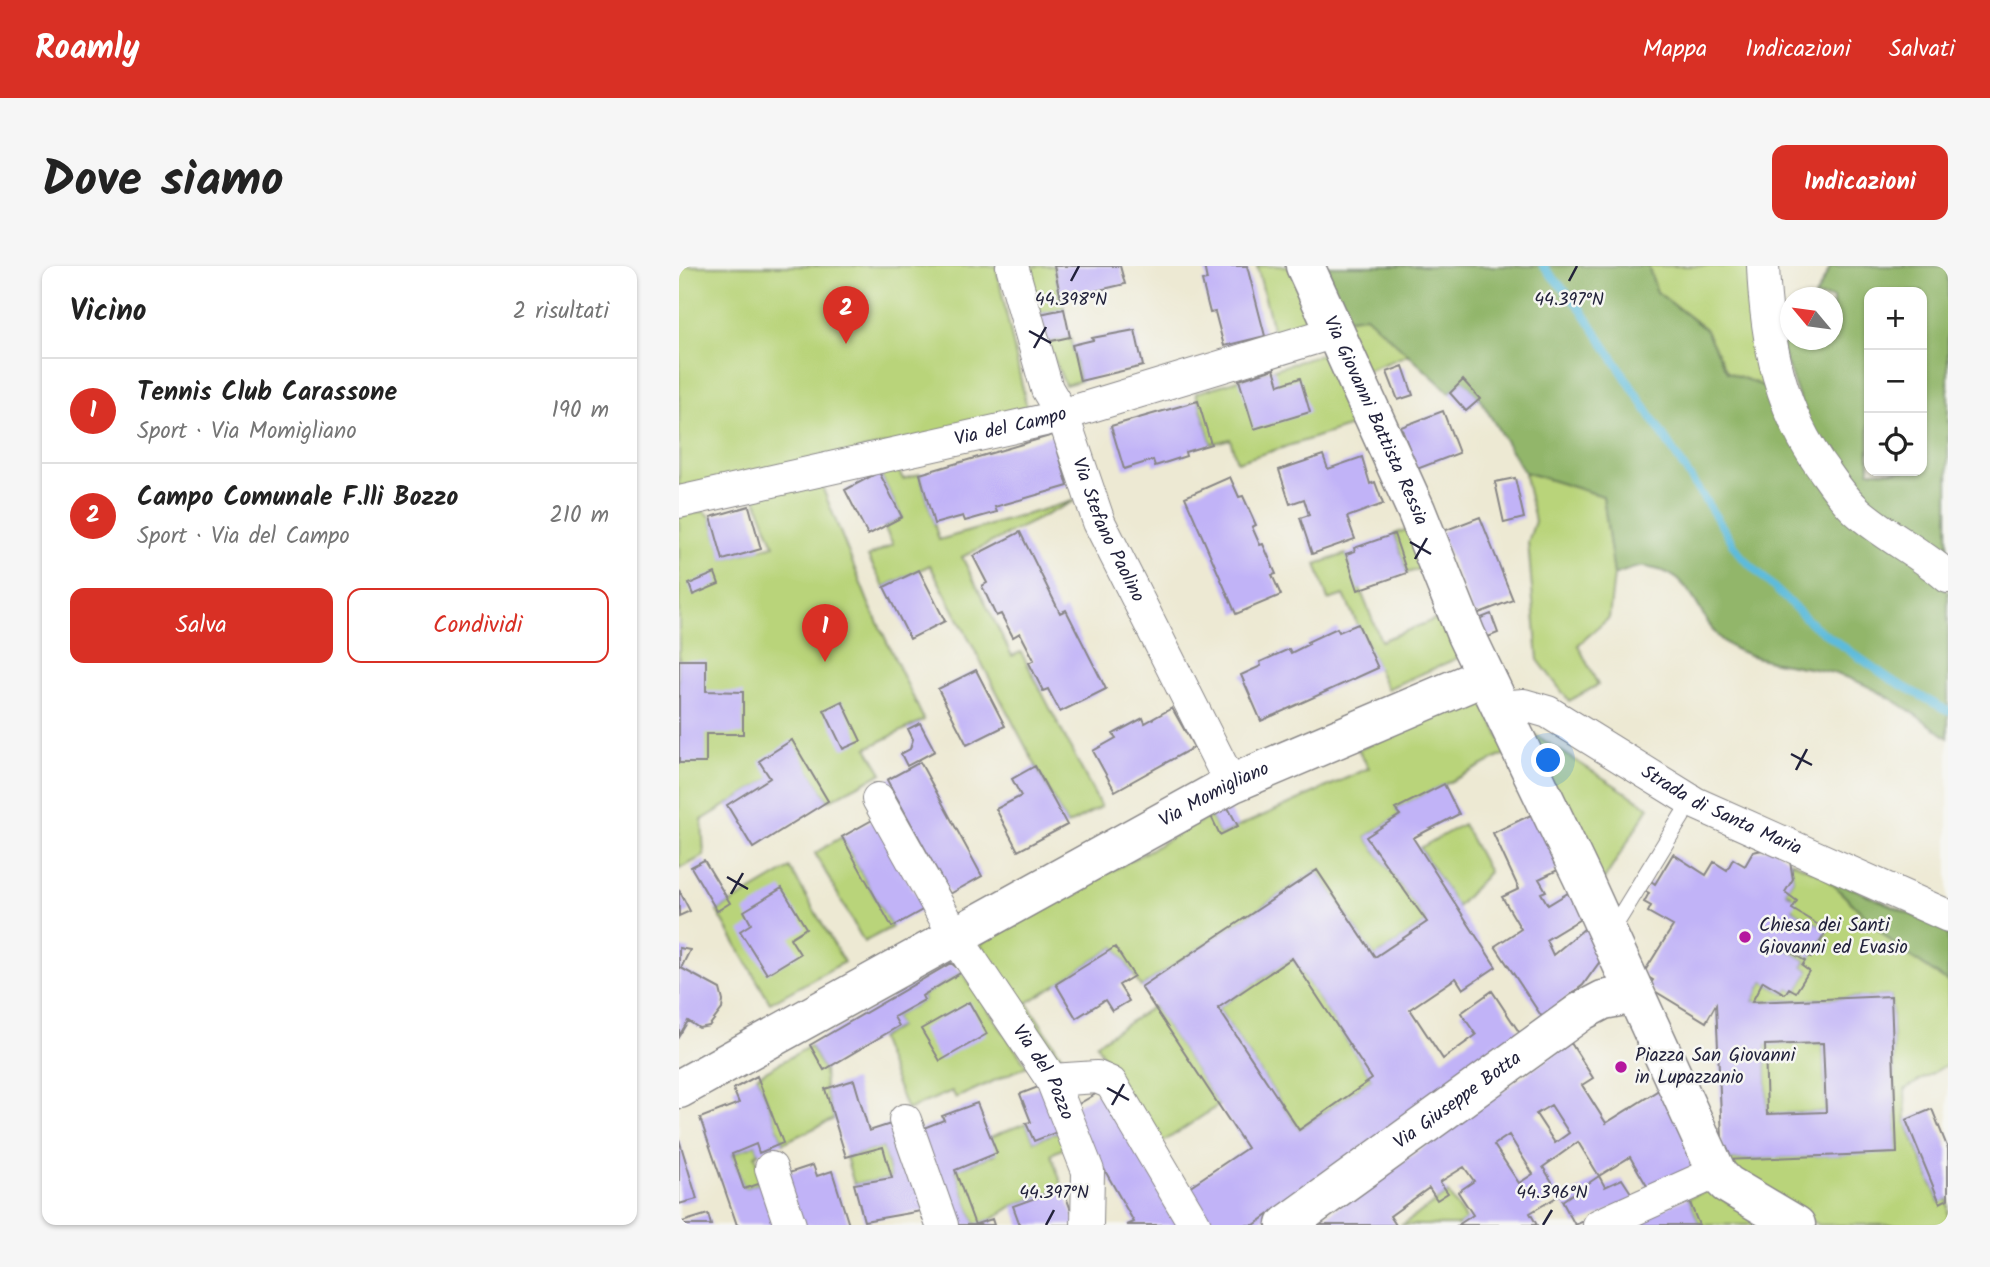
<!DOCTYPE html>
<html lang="it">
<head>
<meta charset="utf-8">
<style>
	body { margin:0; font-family:Kalam,sans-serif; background:#f6f6f6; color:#222 }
	.controls { position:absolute; right:21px; top:21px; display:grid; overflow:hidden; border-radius:14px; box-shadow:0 2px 5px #0004 }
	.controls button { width:63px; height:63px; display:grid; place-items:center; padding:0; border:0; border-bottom:2px solid #e0e0e0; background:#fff; color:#222; font:35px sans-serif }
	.compass { position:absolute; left:1101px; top:21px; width:63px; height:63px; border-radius:50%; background:#fff; box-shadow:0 2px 5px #0004; rotate:299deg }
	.you { position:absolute; left:870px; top:495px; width:24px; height:24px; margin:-18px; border:5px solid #fff; border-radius:50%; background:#1a73e8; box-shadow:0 0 0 10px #1a73e833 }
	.badge { display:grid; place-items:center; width:46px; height:46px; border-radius:50%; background:#d93025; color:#fff; font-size:23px; font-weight:700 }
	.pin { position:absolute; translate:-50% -58px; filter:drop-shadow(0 2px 4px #0008) }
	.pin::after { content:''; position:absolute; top:37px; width:24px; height:21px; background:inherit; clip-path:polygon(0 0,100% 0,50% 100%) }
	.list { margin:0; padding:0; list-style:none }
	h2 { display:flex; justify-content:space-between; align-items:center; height:91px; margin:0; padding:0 28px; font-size:30px }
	h2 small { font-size:23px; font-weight:400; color:#767676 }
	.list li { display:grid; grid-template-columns:46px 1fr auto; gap:21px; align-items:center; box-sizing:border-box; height:105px; padding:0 28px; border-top:2px solid #e0e0e0 }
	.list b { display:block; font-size:26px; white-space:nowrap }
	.list p { margin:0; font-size:23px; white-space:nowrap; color:#767676 }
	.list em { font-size:23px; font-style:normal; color:#767676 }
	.actions { display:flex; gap:14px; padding:21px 28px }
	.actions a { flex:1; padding:16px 0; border:2px solid #d93025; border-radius:14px; text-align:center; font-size:24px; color:#d93025 }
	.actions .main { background:#d93025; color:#fff }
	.icon { flex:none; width:38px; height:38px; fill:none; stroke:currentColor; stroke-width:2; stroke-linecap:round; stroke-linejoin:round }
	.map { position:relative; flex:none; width:1269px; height:959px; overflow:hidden; border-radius:14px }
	header { display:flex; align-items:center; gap:42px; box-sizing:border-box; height:98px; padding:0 35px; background:#d93025; color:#fff }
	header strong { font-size:33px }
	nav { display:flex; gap:38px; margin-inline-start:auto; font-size:24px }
	.intro { display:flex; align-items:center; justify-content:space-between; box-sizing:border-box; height:168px; padding:0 42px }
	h1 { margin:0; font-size:49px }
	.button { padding:18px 32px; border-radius:14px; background:#d93025; color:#fff; font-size:24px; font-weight:700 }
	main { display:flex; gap:42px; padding:0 42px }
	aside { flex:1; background:#fff; border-radius:14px; box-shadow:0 2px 5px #0004 }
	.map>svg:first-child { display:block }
	.green { fill:#b9d47a; stroke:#6e7b5a; stroke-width:2 }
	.forest { fill:#92b66a; stroke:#5a6c52; stroke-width:2; fill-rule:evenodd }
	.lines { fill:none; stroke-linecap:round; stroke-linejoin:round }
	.stream { stroke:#5dbbdb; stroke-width:8 }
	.building { fill:#c1b3f7; fill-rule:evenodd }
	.service-casing { stroke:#888687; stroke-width:18 }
	.minor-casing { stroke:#888687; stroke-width:34 }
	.tertiary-casing { stroke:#888687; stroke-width:41 }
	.service { stroke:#fff; stroke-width:16 }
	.minor { stroke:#fff; stroke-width:32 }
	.tertiary { stroke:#fff; stroke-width:38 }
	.ticks { fill:none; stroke:#22223b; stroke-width:2.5 }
	.poi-dot { fill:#b5179e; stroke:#f6f6f2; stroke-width:2.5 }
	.labels { text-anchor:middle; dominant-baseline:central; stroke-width:5; stroke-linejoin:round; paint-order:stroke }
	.street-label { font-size:19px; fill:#22223b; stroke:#f6f6f2 }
	.poi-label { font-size:19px; fill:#22223b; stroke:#f6f6f2; text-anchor:start }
	.ticks-label { font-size:18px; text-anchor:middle; fill:#22223b; stroke:#f6f6f2; stroke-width:5; stroke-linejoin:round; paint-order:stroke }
</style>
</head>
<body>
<header>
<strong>Roamly</strong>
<nav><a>Mappa</a><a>Indicazioni</a><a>Salvati</a></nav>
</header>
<div class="intro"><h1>Dove siamo</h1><a class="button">Indicazioni</a></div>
<main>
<aside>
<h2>Vicino<small>2 risultati</small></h2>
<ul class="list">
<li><span class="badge">1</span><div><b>Tennis Club Carassone</b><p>Sport · Via Momigliano</p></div><em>190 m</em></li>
<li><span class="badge">2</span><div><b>Campo Comunale F.lli Bozzo</b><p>Sport · Via del Campo</p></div><em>210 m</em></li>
</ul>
<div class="actions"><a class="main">Salva</a><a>Condividi</a></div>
</aside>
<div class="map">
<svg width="1269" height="959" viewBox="0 0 1269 959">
	<rect width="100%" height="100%" fill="#f6f6f2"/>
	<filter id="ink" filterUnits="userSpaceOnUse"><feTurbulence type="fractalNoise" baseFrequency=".0143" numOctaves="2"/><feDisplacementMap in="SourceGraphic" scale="14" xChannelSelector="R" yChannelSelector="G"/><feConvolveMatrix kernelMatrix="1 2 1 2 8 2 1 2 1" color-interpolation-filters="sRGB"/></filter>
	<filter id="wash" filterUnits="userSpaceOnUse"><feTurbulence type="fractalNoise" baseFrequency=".00686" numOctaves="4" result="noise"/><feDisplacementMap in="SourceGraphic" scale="28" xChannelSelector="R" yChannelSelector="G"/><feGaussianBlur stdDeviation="1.57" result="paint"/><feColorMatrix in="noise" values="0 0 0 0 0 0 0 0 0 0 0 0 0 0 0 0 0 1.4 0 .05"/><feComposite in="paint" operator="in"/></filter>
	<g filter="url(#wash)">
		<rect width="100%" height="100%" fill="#ede9d3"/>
		<path class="green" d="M0,0H317L349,147L0,224Z
			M350,0H375L385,43L361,48Z
			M578,0H613L637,56L595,67Z
			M969,0H1072L1092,123L1048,106L1026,63L978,26Z
			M687,49L731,88L687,105L663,53Z
			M391,71L401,115L386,119L368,76Z
			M651,86L682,157L558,196L551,173L532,178L517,127Z
			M218,202L224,213L241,208L260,274L397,234L283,291L333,390L342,386L422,541L388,559L251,299L205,321L189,291L214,278L205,261L223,251L200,206Z
			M845,206L924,230L935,309L930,352L899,379L919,419L890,435L859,394L849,276L856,255Z
			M140,213L190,338L245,454L188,482L203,507L149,535L123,493L23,554L25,590L0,603V250L25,245L32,251L45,293L95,279L76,231Z
			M729,263L744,302L728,307L715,268Z
			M667,288L702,375L764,350L781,391L708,423L665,329L649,334L637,298Z
			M802,431L828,487L717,543L721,549L687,571L748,656L696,691L638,604L462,721L436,681L348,737L384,792L380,795L301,678L532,550L541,569L690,502L679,484Z
			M847,463L970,541L922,619Z
			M784,558L810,606L778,641L741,582Z
			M163,571L213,661L185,676L136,587Z
			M1111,595L1144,609L1219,682L1269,716V798L1226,823L1227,854L1260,936L1269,933V959H1140L1055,910L1044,894L1218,886L1212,730L1073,736L1084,715L1106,728L1110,722L1117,726L1130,705L1123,700L1126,695L1105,682L1108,677L1132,691L1148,664L1113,643L1112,629L1106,626L1114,613Z
			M111,602L165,696L91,737L38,645Z
			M613,692L693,813L620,864L539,742Z
			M283,706L348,800L277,832L273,825L228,844L200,772L220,761L215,751L245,734L243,730Z
			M475,740L540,839L478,880L417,778Z
			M1144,777L1147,846L1088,848L1086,779Z
			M131,780L145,804L146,823L155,853L104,877L78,810Z
			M347,857L355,875L386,863L392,879L372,888L384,922L334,940L313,953L296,959L276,904L317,888L311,871Z
			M77,878L80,887L76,889L85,916L65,923L53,888Z
			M204,881L213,912L175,918L167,891Z
			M1028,924L1088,959H1020L1009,932Z
			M769,927L787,954L779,959H723Z"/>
		<path class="forest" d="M638,0H969L978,26L1026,63L1048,106L1092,123L1107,164L1269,326V472C1234,446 1197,419 1154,407C1122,399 1086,398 1056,383C1019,366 1021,311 976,303C971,302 965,300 961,301C952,302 943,306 935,309L924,230L845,206L801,133L784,115L771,127L687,50L663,53Z
			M1152,0H1269V296L1176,227L1132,165L1102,82L1111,70L1112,74H1154V32L1136,31ZM1190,26H1243V205H1190Z
			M1144,609L1269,665V716L1219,682Z"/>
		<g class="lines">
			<path class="stream" d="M864,0L902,43L1063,291L1135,360L1211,413L1269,445"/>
		</g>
		<g id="blocks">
			<path class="building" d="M375,0H441L446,18L382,33Z
				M525,0H568L586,70L545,80L536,46L531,47L523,15L528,14Z
				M385,43L391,71L368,76L361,48Z
				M456,64L464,100L401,115L393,79L414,74L413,72Z
				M724,100L734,129L719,134L708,106Z
				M595,103L600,119L621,112L631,146L575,163L560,114Z
				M784,114L801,133L787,145L771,127Z
				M519,135L532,178L506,186L507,190L476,200L474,194L445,203L432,160Z
				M764,145L780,187L738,203L722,161Z
				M374,169L389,220L316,241L318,246L286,255L284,250L255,258L241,208Z
				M644,189L649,203L683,191L691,218L696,216L704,238L668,251L676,273L633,288L621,252L630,249L625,233L611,238L600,204Z
				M200,206L223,251L189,269L166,224Z
				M551,211L560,231L564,230L577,259L573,261L581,279L584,278L597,308L593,309L602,329L557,348L506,231Z
				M836,212L845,252L825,257L816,216Z
				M70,240L82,283L44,294L32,251Z
				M801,251L834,334L795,349L762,266Z
				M341,266L381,347L387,344L427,423L381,446L369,423L364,425L350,397L355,394L341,367L334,371L322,348L317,350L303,320L308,317L294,290Z
				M715,268L728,307L679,324L667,288L676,285L675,282Z
				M240,304L266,355L231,373L205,321Z
				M36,307L40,318L14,329L10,318Z
				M812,348L819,367L804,373L797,354Z
				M679,358L699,402L582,455L562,409L582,400L581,396L610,383L612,387L630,378L628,376L658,362L660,366Z
				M0,394H27V425L64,426V468H27V497H0Z
				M297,404L326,460L288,479L259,423Z
				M163,435L182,475L164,483L145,444Z
				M493,442L515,481L436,525L414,485L437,472L434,468L464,452L466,457Z
				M241,457L256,485L228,500L222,488L231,483L234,473L229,463Z
				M113,474L149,535L74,582L48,539L91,512L80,495Z
				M241,496L303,610L271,628L208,514Z
				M356,500L388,559L339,585L317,543L342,530L333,513Z
				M765,518L780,548L734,572L817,701L784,723L777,712L731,743L764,793L797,769L782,747L813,725L842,769L575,959H524L504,925L568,882L462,721L638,604L696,691L748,656L687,571L721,549L716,543ZM613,692L693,813L620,864L539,742Z
				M547,538L559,560L541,569L532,550Z
				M856,547L883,602L860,613L867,625L862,627L869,639L894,624L908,649L867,674L874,689L911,658L924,691L904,719L863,751L816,680L842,663L823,631L840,623L814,567Z
				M195,553L245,643L213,661L163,571Z
				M1093,582L1111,595L1114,613L1106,626L1118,635L1113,643L1148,664L1132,692L1108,677L1105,682L1126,695L1123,700L1130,705L1117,726L1110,722L1106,728L1084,715L1073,736L1212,730L1218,887L1044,894L1037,738L1027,756L969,721L974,714L964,708L994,660L969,646L972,640L965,636L970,627L966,625L972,615L976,618L994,588L1027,609L1035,596L1048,604L1054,593L1066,600L1074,586ZM1144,777L1147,846L1088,848L1086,779Z
				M25,594L51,637L38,645L12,601Z
				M103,622L127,662L111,672L121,688L88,708L61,665L72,658L65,645Z
				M0,624L11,645L0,650Z
				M436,681L455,710L440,719L450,735L433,745L426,734L397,752L377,718Z
				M0,682L11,684L2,702L41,723L44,735L43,743L30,760L20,762L9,755L0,770Z
				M272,697L283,706L243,730L245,734L215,751L220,760L145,804L131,779Z
				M290,736L308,768L261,795L242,763Z
				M892,777L914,812L903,819L927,857L983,822L1024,899L972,927L951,891L920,910L926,921L943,913L956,933L896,959L883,935L920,910L899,876L864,901L881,929L851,947L858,959H779L794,949L779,926L795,915L785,901L761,916L769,927L758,934L750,922L711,950L717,959H635ZM872,839L890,867L876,877L857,848ZM830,869L854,908L840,917L815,879Z
				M78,810L104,877L80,887L77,878L53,888L65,923L85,916L100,959H58L21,852L60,837L54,823Z
				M175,814L190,865L218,856L248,944L185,955L175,918L213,912L204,881L167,891L146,823Z
				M367,818L386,863L355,875L347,857L352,856L341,828Z
				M427,822L508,959H448L455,956L391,843Z
				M298,837L318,887L276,904L296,959H272L237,865L265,854L263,850Z
				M1253,843L1269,883V933L1261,937L1227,854Z
				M0,873L18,933L0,938Z
				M134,899L138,910L153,905L170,959H123L107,908Z
				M384,922L397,959H341L334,940Z
				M1009,932L1020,959H946Z
				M29,948L32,959H0V957Z
				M313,953L315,959H297V958Z"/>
		</g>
	</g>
	<g filter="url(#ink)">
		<use href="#blocks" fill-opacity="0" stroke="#888687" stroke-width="2"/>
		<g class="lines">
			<defs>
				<path id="service" d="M931,667L1003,550"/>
				<g id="minor">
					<path id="s1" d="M333,0L368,123L384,150L420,256L552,518"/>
					<path d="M1084,0C1087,75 1101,146 1147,207C1156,220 1166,234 1178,245C1206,270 1241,286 1269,311"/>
					<path id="s2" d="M0,236L366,154L656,66"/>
					<path id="s3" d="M820,441L845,439L869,446L1016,537L1269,650"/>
					<path id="s4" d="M199,533L276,670L373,814L409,905L408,959"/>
					<path d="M373,814L418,811L432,817L516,959"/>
					<path d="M226,854L263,959"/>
					<path d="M92,902L111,959"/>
					<path d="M920,959L1038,906"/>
				</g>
				<g id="tertiary">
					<path id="s5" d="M626,0L737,244L787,369L903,611L1039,909L1048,918L1117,959"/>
					<path id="s6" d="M0,823L552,518L806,410"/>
					<path id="s7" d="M607,959L903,745L924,734L956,728"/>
				</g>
			</defs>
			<use href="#service" class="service-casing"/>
			<use href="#minor" class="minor-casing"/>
			<use href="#tertiary" class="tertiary-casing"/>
			<use href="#service" class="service"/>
			<use href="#minor" class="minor"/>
			<use href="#tertiary" class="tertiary"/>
		</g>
	</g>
	<path class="ticks" d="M392,15L400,0M890,15L898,0M350,65L372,77M355,82L367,61M731,276L752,288M736,293L748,272M1112,488L1133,499M1117,504L1128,483M48,611L69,623M52,628L64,607M428,822L450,834M433,839L445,818M367,959L375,944M864,959L873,944"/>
	<g class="poi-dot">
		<circle cx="1066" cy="671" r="7"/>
		<circle cx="942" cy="801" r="7"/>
	</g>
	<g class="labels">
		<g class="street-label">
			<text stroke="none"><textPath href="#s5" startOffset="170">Via Giovanni Battista Ressia</textPath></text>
			<text stroke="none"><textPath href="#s2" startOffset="340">Via del Campo</textPath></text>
			<text stroke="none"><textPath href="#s1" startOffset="282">Via Stefano Paolino</textPath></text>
			<text stroke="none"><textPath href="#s6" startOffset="611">Via Momigliano</textPath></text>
			<text stroke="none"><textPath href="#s3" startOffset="250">Strada di Santa Maria</textPath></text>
			<text stroke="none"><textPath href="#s4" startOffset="320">Via del Pozzo</textPath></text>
			<text stroke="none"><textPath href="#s7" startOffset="212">Via Giuseppe Botta</textPath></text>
		</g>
		<g class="poi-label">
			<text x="1080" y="660">Chiesa dei Santi<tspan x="1080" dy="22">Giovanni ed Evasio</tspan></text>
			<text x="956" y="790">Piazza San Giovanni<tspan x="956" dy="22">in Lupazzanio</tspan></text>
		</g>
	</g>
	<g class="ticks-label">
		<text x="392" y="39">44.398°N</text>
		<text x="890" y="39">44.397°N</text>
		<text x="375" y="932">44.397°N</text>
		<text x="873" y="932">44.396°N</text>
	</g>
</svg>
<div class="controls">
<button>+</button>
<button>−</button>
<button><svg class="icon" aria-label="locate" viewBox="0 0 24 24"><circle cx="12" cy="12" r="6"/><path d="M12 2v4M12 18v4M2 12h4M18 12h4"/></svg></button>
</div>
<svg class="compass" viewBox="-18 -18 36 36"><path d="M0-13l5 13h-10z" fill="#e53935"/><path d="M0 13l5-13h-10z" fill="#767676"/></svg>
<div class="you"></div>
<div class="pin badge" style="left:146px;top:396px">1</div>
<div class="pin badge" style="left:167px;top:78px">2</div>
</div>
</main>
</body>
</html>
